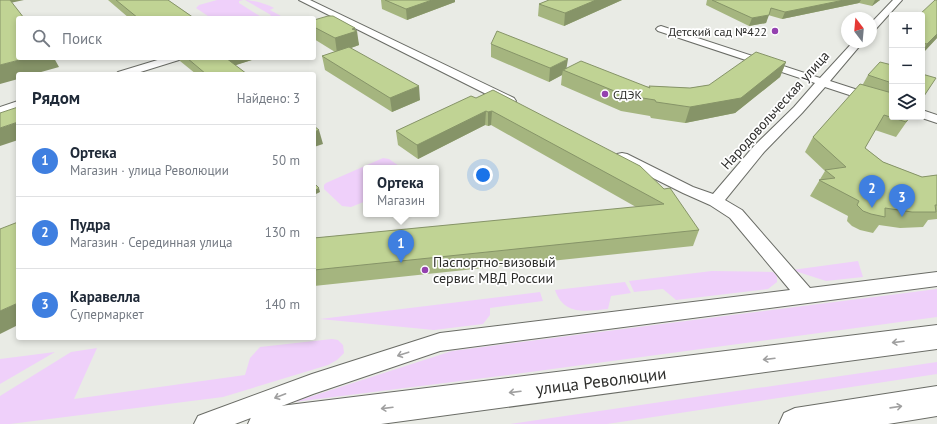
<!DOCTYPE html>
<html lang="ru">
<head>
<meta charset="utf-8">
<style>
	body { margin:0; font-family:"PT Sans",sans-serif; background:#f2f2f3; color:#1f2937 }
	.controls { position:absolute; right:12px; top:12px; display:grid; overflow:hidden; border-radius:4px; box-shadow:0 2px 6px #0003 }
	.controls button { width:36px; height:36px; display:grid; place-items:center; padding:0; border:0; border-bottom:1px solid #e0e1e3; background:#fff; color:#1f2937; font:20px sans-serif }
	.compass { position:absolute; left:841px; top:12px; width:36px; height:36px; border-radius:50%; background:#fff; box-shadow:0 2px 6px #0003; rotate:344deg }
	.you { position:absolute; left:483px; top:175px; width:14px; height:14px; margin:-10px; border:3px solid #fff; border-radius:50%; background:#1a73e8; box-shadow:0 0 0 6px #1a73e833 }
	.badge { display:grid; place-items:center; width:26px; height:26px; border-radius:50%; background:#0b8043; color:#fff; font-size:13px; font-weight:700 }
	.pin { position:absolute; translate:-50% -33px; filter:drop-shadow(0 1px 2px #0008) }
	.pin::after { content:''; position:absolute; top:21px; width:14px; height:12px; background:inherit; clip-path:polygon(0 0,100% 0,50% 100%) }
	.popup { position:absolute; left:363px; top:165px; width:76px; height:52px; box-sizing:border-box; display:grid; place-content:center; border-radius:4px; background:#fff; filter:drop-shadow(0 1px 3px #0005); font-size:13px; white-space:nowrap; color:#747a83 }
	.popup b { font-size:15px; color:#1f2937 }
	.popup::after { content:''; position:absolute; left:50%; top:100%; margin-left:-8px; border:8px solid transparent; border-top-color:#fff }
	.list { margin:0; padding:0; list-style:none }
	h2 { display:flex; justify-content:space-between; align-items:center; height:52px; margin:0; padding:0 16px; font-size:17px }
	h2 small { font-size:13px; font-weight:400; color:#747a83 }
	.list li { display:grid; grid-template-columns:26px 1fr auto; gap:12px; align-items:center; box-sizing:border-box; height:72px; padding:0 16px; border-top:1px solid #e0e1e3 }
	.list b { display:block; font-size:15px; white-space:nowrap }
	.list p { margin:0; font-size:13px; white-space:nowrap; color:#747a83 }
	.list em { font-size:13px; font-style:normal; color:#747a83 }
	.icon { flex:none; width:22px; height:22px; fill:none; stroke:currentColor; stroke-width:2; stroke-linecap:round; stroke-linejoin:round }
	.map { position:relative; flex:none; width:937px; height:424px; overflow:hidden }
	.search { position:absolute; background:#fff; box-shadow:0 2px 6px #0003; left:16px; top:16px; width:300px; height:44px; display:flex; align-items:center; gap:10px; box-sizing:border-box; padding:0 14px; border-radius:4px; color:#747a83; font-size:15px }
	.panel { position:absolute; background:#fff; box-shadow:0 2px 6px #0003; left:16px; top:72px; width:300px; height:268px; border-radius:4px }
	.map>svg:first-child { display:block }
	.green { fill:#efd0fa }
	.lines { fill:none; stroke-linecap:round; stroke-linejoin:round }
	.minor-casing { stroke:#6a6c66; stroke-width:2 }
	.secondary-casing { stroke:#6a6c66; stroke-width:2 }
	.minor { fill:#fff; fill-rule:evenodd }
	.secondary { fill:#fff; fill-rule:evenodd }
	.wall { fill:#a5b57f }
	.shaded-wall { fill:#869468 }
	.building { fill:#c0d394; stroke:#869468 }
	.oneway { stroke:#a0a0a0 }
	.poi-dot { fill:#9441af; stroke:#fff; stroke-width:1.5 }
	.labels { text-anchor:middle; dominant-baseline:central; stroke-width:3.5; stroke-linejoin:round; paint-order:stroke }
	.far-poi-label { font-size:12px; fill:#2d2d2b; stroke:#fff; text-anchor:end }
	.street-label { font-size:14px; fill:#2d2d2b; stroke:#fff }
	.poi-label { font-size:14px; fill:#2d2d2b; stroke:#fff; text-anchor:start }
	.near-street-label { font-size:17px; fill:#2d2d2b; stroke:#fff }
</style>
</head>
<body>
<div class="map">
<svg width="937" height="424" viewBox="0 0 937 424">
	<rect width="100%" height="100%" fill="#e9ebe5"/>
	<path class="green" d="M217,0H243L239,1V3L263,18H211L196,8L199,5Z
		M245,0C253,0 266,4 274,8L270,10L281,16L268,18L271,15Z
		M383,158L389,159L402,168H366V201L351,207L342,206L324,189V185L326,183Z
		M858,261L863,277L826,281L792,270Z
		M712,271L773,272L777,277V282L768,289L676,300L663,289L634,292L629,281Z
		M625,282L631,293L611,296L608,309C586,311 564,316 555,290Z
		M937,289V317L508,375L294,402L452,351Z
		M540,292L543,301L490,308V315L483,324L434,330L320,319Z
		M332,339L338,340L343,345L344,353L337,360L328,365L223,397L10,424H0V396L71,352L97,348L74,399L245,375L250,358L260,347Z
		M55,352L0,384V359Z
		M937,362V374L607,424H510Z"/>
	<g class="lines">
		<defs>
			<path id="minor" d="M299,0H310L514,98L516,101L514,104H506Z
				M893,0H902L874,31L871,32V23Z
				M661,26L820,78L853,42H863L830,81L892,101V109L825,87L802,113L764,152L725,200L742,210L810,288L937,272V286L440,351L313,394L235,424H194L198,416L206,413L312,374L440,333L790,290L730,218L710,205L683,193L617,160L615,157L617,154L622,153L627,154L693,187L713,194L754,146L794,107L815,83L658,31L656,29L658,27Z
				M164,58H180L179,60L134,74H116L118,72Z
				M18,101V109L0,115V107Z
				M922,110L937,115V123L919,117H922Z"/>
			<path id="secondary" d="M937,325V349L381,424H248L253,413L264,408Z
				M937,386V416L888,424H779L784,413L795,408Z"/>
		</defs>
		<use href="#minor" class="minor-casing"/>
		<use href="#secondary" class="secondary-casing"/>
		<use href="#minor" class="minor"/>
		<use href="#secondary" class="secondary"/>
	</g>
	<path class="wall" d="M108,0H168L194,18H129Z
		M381,0H455V2L407,20L382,9Z
		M549,0H622L564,26L538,16L539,4Z
		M707,0H880L872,6L859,3L782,19L768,15L766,23L749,26L706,5Z
		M937,0V38L922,54V15Z
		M314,20L355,30L359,45L351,48L420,100L392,112L325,70L322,56L335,52L314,39Z
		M491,44L567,68L649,87V86L690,88L709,85L786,62L780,77L735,113L685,123L651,118L650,116L621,111L561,85L562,75L549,82L491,57Z
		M892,45V50L889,49Z
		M179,58H255V59L235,65L247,74H196L180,61Z
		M892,65V117H910L896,137L875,130L865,148L883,162L922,177L937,175V219L928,220L923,227L900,228L879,225L873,233L860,230L852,226L847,221L848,216L810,196L825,171L805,152L813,137L863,84L868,75Z
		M476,98L640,166L699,230L693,246L314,286V238L636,207L491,125L488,126L485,125L418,159L398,145L396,131Z"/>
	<path class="shaded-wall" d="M8,0H24L10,3Z
		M432,0H455V2L407,20L406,9Z
		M596,0H622L564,26L565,13Z
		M844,0H861L859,3L782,19L785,12Z
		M875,0H880L872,6Z
		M769,15L766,23L749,26L752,18Z
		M355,28L356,32L357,31L359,45L337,53L335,38L352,29Z
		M937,34V38L922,54V52L927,44Z
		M27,58H54L59,67L34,74H18V79L0,84V65Z
		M223,58H255V59L227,68Z
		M568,59L566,71L563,70L562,75L549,82L550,68Z
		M786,62L780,77L735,113L685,123L690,107Z
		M419,86L420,100L392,112L390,98Z
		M486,111L485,125L418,159L417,145Z
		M492,111L491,125L488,126V112Z
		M18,122V140L0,146V128Z
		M319,130L323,144L314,147V132Z
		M319,188L320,192L314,195V191Z
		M18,303V325L0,334V311Z"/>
	<path class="building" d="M0,0H10L24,18H18V58H27L0,65Z
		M116,0H168L194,18H138Z
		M385,0H432L406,9Z
		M549,0H596L565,13L539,4Z
		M712,0H844L785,12L771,8L769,15L752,18Z
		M935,0H937V34L927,44L922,43V15H919Z
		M328,16H333L355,28L352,29L357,31L335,38L314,27V20Z
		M497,31L568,59L550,68L491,44Z
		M349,47L419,86L390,98L322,56Z
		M756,52L786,62L741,98L690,107L656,102L655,100L624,95L563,70L581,61L650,88L649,86L690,88L709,85Z
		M187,58H226L247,74H206Z
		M880,62L892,65V83L868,75Z
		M922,74L936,78L922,99Z
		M860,84L892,93V117H910L906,122L884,115L865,148L883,162L922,177L937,175V205H935L936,212H912L885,208V217L871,214L863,211L857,205L859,201L819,180L835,178L825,170L846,167L813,137Z
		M493,90L640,166L664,189L670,188L699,230L314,270V238L664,204L492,111L488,112L486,111L417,145L396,131L471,96L476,98Z
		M18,107V122L0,128V113Z
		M314,126L319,130L314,132Z
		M314,183L319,188L314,191Z
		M18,222V303L0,311V229Z"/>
	<defs><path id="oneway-shaft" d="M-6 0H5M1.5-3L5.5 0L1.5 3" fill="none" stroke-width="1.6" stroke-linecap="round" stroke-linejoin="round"/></defs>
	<g class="oneway">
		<use href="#oneway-shaft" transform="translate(898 342) rotate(173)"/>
		<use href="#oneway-shaft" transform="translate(403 354) rotate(162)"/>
		<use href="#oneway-shaft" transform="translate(769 359) rotate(173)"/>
		<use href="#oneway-shaft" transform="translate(515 392) rotate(173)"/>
		<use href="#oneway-shaft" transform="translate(280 396) rotate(159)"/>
		<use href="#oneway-shaft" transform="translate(896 407) rotate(-8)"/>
		<use href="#oneway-shaft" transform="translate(387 408) rotate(173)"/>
	</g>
	<g class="poi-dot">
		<circle cx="775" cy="31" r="4"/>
		<circle cx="605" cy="94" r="4"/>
		<circle cx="425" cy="270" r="4"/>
	</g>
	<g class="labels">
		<g class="far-poi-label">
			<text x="767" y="31">Детский сад №422</text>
			<text x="613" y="94" text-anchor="start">СДЭК</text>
		</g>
		<g class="street-label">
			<text transform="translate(775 110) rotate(-48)">Народовольческая улица</text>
		</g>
		<g class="poi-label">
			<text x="433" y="262">Паспортно-визовый<tspan x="433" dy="16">сервис МВД России</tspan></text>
		</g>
		<g class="near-street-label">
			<text transform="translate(601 381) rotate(-7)">улица Революции</text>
		</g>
	</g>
</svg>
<div class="controls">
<button>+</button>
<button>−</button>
<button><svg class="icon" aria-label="layers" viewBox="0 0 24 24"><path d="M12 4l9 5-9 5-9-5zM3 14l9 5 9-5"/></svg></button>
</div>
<svg class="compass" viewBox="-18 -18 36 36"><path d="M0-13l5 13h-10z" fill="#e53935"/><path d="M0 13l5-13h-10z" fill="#747a83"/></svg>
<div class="you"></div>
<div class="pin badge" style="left:401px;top:263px;background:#3f7fe0">1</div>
<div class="popup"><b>Ортека</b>Магазин</div>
<div class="pin badge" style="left:872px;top:208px;background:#3f7fe0">2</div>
<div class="pin badge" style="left:902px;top:217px;background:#3f7fe0">3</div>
<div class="search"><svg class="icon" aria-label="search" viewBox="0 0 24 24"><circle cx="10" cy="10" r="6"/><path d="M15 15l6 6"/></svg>Поиск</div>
<section class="panel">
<h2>Рядом<small>Найдено: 3</small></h2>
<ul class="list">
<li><span class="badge" style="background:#3f7fe0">1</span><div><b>Ортека</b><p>Магазин · улица Революции</p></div><em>50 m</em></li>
<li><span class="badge" style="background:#3f7fe0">2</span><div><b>Пудра</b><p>Магазин · Серединная улица</p></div><em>130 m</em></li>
<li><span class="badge" style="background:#3f7fe0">3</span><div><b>Каравелла</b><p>Супермаркет</p></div><em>140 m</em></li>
</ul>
</section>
</div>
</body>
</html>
